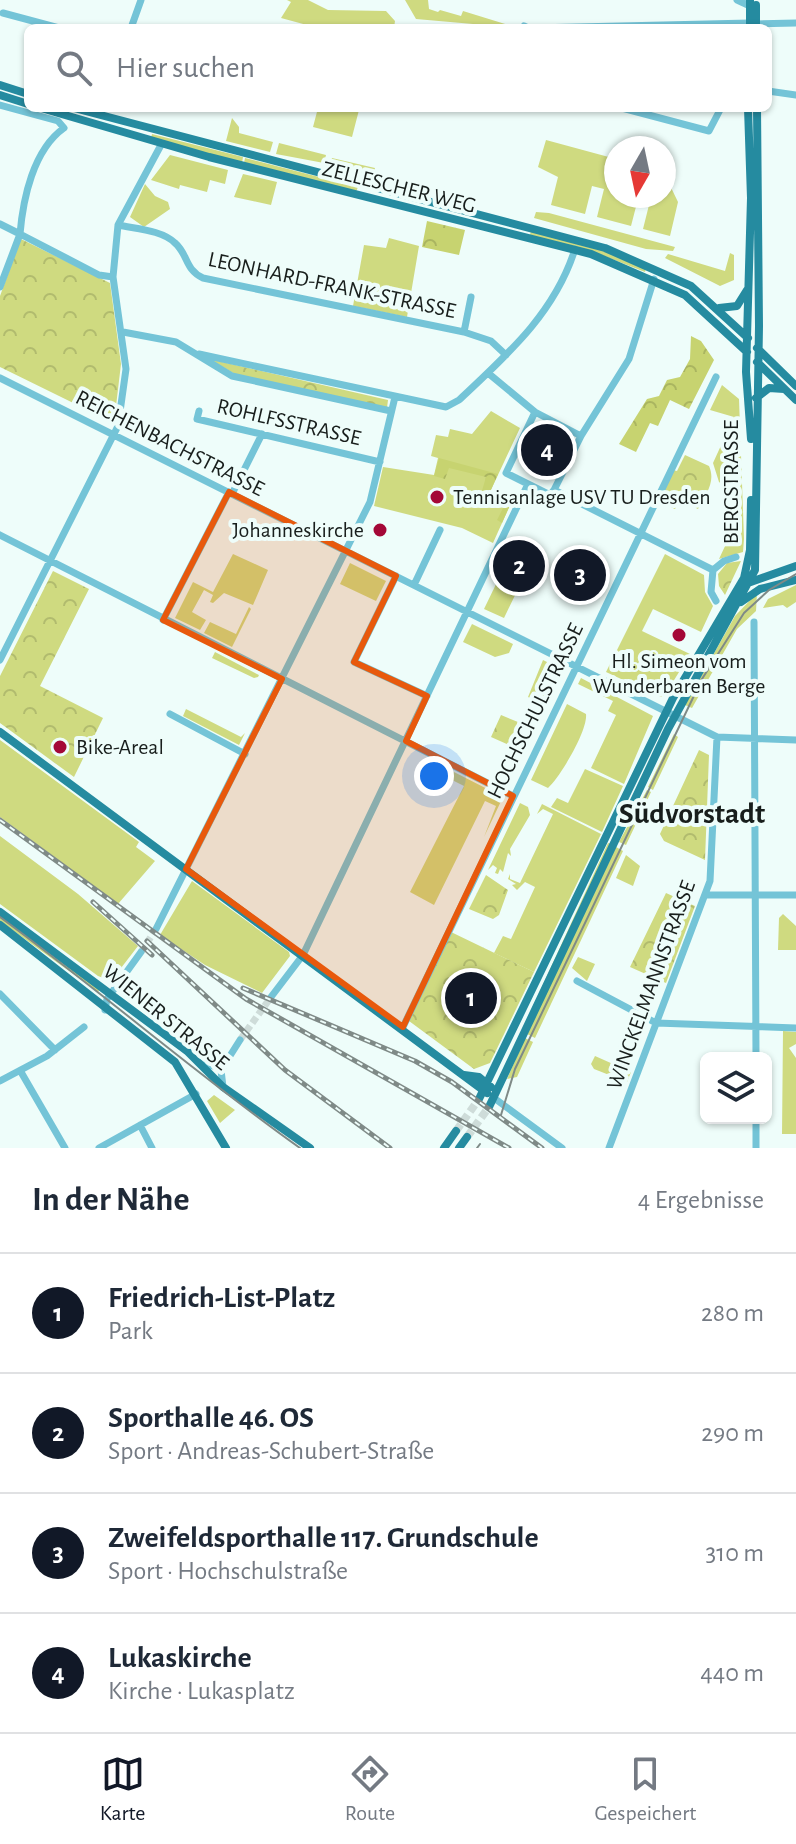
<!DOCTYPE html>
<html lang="de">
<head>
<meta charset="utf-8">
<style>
	body { margin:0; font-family:"Alegreya Sans",sans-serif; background:#f6f6f7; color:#1f2937 }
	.controls { position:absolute; right:24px; bottom:24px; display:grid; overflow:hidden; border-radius:12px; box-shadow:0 2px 6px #0004 }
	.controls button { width:72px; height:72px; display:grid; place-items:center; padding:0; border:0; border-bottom:2px solid #e0e1e3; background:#fff; color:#1f2937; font:40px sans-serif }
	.compass { position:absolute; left:604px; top:136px; width:72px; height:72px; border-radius:50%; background:#fff; box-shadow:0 2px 6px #0004; rotate:189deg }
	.you { position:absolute; left:434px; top:776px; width:28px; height:28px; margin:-20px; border:6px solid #fff; border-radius:50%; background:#1a73e8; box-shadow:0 0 0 12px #1a73e833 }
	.badge { display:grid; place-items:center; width:52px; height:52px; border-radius:50%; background:#111827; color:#fff; font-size:26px; font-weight:700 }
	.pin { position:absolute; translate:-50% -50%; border:4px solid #fff; box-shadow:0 2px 8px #0006 }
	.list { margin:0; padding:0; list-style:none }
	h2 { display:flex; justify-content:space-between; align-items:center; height:104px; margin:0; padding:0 32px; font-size:34px }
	h2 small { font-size:26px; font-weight:400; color:#747a83 }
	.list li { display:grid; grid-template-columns:52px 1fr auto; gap:24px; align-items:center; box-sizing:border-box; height:120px; padding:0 32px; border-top:2px solid #e0e1e3 }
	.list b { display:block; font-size:30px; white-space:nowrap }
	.list p { margin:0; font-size:26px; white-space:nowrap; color:#747a83 }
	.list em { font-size:26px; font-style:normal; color:#747a83 }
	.icon { flex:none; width:44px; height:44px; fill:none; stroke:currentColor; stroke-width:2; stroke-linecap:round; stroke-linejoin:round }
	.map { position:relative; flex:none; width:796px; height:1148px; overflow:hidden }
	.search { position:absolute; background:#fff; box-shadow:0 2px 6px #0004; left:24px; right:24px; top:24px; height:88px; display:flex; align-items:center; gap:20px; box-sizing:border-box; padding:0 28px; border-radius:12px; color:#747a83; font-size:30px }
	.sheet { height:584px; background:#fff }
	nav { display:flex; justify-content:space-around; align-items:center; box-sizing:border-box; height:112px; border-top:2px solid #e0e1e3; background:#fff; font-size:22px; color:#747a83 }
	nav a { display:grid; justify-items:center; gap:4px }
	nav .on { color:#111827 }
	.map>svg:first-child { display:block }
	.green { fill:#cfda80 }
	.forest { fill:url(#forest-crowns) }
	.park { fill:url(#park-crowns) }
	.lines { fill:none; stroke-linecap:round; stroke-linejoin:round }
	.minor-tunnel { stroke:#cedcd9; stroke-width:7; stroke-dasharray:7 3.5; stroke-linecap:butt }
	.major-tunnel { stroke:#cedcd9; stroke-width:8; stroke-dasharray:8 4; stroke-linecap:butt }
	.minor { stroke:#74c4d7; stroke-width:7 }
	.major { stroke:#258ba0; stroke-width:8 }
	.tram { stroke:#7f8a87; stroke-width:2 }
	.rail-casing { stroke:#7f8a87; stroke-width:5 }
	.rail { stroke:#eefdfa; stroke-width:2; stroke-dasharray:6; stroke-linecap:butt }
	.marked { fill:#e8590c; fill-opacity:0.2; stroke:#e8590c; stroke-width:6; stroke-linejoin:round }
	.poi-dot { fill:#a40837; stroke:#eefdfa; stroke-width:3 }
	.labels { text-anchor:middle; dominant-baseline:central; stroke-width:8; stroke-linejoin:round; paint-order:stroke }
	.street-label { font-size:22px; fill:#181e1c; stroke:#eefdfa }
	.poi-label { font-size:22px; fill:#181e1c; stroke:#eefdfa; text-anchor:start }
	.district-label { font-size:30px; font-weight:bold; fill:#181e1c; stroke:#eefdfa }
</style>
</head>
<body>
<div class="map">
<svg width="796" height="1148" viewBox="0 0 796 1148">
	<defs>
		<pattern id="forest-crowns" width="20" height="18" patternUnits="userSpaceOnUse" patternTransform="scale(2)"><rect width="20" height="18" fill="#c7d370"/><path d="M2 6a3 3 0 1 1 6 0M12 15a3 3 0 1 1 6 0" fill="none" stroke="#aab560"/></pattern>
		<pattern id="park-crowns" width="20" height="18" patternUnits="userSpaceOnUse" patternTransform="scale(2)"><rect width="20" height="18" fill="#cfda80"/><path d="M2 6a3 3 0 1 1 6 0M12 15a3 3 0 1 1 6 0" fill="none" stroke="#b1bb6e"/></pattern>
	</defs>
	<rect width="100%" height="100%" fill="#eefdfa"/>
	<path class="green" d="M287,0H308L328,10L386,11L395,21L394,28H318L281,18L291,2Z
		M405,0H428L429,9L438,12L440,10L461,16L463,11L518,28L416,19Z
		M318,108L359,110L352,137L313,127Z
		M232,118L239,127V133L273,142L270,152L226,141Z
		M152,134L243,157L242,163L151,138Z
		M546,140L616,159V196H664V173L678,202L670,236L643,229L650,201L638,199L631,226L597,217L604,189L592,186L585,214L551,205L558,177L538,167Z
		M279,143L326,155L324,163L276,154Z
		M170,155L228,170L225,184L210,180L207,192L180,185L179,189L151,180Z
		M245,158L358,187L356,192L244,163Z
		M332,158L375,168L373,176L330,164Z
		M243,174L277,182L271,205L234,197Z
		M145,184L155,196L168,202L170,209L144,227L130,217Z
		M536,212L549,213L675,247L673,251L646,249L534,218Z
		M531,230L608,252L646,268L645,272L594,252L530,235Z
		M389,238L419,246L407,317L353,306L364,245L386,248Z
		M730,253L734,255V280L720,286L665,258L668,254L725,271Z
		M722,385L739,399L744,539L743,552L719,559L733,529L720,523L738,496L719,482L713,463L734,417L710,410Z
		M491,411L520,428L490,492L511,503L493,543L462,528L374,506L383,467L434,475L438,458L431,456L436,435L448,437L450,429L472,434Z
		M233,554L268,570L253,605L224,593L213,603L210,602L213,595L204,590L192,612L206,620L200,630L175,618L193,582L213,592Z
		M665,554L704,575L705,592L713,606L701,632L653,609L642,631L690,654L665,695L660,697L606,672Z
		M350,563L386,581L376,601L340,584Z
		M499,578L519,587L504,618L484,609Z
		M796,585V602L787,608L783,605L763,608L768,599Z
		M757,593L756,611L737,629L692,708L685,705L735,616Z
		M249,607L251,609L232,647L204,633L210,622L236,634Z
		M472,624L513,644L509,653L495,657L463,642Z
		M215,652L259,675L258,677L254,678L212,658Z
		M543,660L563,670L546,706L528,697Z
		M581,678L653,716L624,784L591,768L616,715L608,711L613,701L578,684Z
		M567,704L586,714C588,731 560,777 548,788L531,780Z
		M186,709L241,737L245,733L239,745L183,716Z
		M674,734L678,737L653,790L648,787Z
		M0,740L139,842L136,847L155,861L118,904L0,817Z
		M585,769L623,786L602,832L551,807L557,798L568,803Z
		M452,771L503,797L484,837L496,806L485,801L434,905L410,892L464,786L448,778Z
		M647,790L651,792L626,845L619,842Z
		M520,803L528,807L530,815L510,849L511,856L508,853L503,872L500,869L498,874L495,873L497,868L493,865L488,870Z
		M542,804L601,834L534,972L494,953L503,936L511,939L535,887L525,882L517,890L512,885L516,884L508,879L510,874V879L520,883L553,814L543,809L537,814Z
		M0,836L78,894L138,946L111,981L98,976L0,904Z
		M608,843L612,844L500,1078Z
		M616,847L623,851L535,1038L527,1034Z
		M626,855L640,866L633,886L616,878Z
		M192,881L289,952L290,956L262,993L205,965L160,935Z
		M783,914L796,926V950H778L779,918Z
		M0,915L100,989L98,992L0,921Z
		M578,957L595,964L587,981L572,968Z
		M783,1031L796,1032V1044L789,1048L796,1058V1134H782Z
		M525,1038L533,1042L517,1077L507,1079Z
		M595,1056L631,1072L627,1082L594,1069L591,1064Z
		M214,1095L235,1110L220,1123L207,1101Z"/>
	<path class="forest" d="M427,221L465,230L459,255L422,247Z
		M691,336L701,341L714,360L689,409L670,400L658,426L650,423L636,452L619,444L647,399L659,396L667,380L680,377L690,359Z
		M439,458L498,474L490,492L511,503L502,523L497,520L504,506L481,494L486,477L449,468L445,479L434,476Z"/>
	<path class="park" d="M21,239L110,283L121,364L114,423L0,367V296Z
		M209,359L388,400L387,408L235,374Z
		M685,455L709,466C716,482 706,494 698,509L680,500L675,509L658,501L673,470L677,471Z
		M741,561L725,595L719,586L718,574L727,563Z
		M53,571L89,589L40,686L103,718L74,777L0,723V676Z
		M501,715L518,722L509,745L491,737Z
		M699,750L709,755L705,860L664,841L660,834Z
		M486,875L508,890L499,915L493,919L469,909Z
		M666,893L695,906L666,983L630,967Z
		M451,932L534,972L490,1063L474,1069L409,1021Z"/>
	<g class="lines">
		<path class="minor-tunnel" d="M141,952L156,929
			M240,1040L271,997"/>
		<path class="major-tunnel" d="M456,1131L479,1099
			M467,1137L489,1107"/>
		<path class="minor" d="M737,0L750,6
			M3,13L59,28
			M756,24L796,23
			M524,26L528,28
			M131,28L141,0
			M533,28L750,23
			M768,91L796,95
			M0,105L58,121L64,128C33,150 23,199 20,234L0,224
			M622,108L709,131L721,108
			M118,225C136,229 162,230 175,243C188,254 185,270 203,278L464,332L491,341L506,355
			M0,287L20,234L99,275L113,277
			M123,332L176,342L232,376L391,411
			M464,332L471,297
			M199,354L446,407L459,400C507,355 555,313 575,249
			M488,373L535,412
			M0,378L717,737L796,740
			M199,411L197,419L380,462
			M581,436L535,412L506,473L550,495L554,490L581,436L629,359L654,279
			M554,490L713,570
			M232,494L262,434
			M0,535L513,796
			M396,576L354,662L427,696
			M414,585L440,530
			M716,601L711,592L713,570L724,561L736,557
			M163,620L229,492
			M754,622L756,1058
			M0,660L118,426L126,369L113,277L118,225L161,145
			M170,714L245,754
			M706,895H796
			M156,929L370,502L395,397
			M577,981L656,1023L796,1028
			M0,994L55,1050
			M271,997L303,955L528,484
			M105,1010L107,999L141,952
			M403,1027L716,377
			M202,1065L214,1066L224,1061
			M21,1072L65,1148
			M0,1081L47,1056L84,1027
			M223,1087L221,1070L240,1040
			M494,1098L562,1148
			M756,1118V1148
			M140,1125L152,1148
			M99,1148L196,1094
			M609,1148L710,881L717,737"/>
		<path class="major" d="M756,5V28
			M750,28V0
			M0,85L28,94
			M0,95L28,104
			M41,108L209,157L591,254L685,295L747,352
			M74,108L605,248L691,286L748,338
			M748,108L751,198L746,372L751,439
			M719,308L737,306L747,290
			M757,348L796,386
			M757,362L796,400
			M756,398L769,388L784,389
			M748,583L796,566
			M741,602L760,589L796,580
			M0,732L487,1093
			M0,912L187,1051L223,1087L310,1148
			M0,925L175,1062L226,1148
			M464,1075L479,1077L491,1087
			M479,1099L673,698L744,578L750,550L751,500
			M489,1107L668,729L755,570L759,326L757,108
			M444,1148L456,1131
			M459,1148L467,1137"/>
		<path class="tram" d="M0,917C102,992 197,1075 300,1148
			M501,1115L515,1069L702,679L744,613L769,590L796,574
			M477,1148L480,1144"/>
		<defs>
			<path id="rail" d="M0,820L246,999L509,1148
				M93,902L152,955
				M147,941L285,1070L390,1148
				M243,988L415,1061L452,1082L542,1148"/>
		</defs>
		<use href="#rail" class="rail-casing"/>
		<use href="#rail" class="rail"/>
	</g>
	<path class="marked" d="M229,492L396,576L354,662L427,696L406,741L513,796L403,1027L186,869L282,679L163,620Z"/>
	<g class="poi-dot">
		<circle cx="437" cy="497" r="8"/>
		<circle cx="380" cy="530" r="8"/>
		<circle cx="679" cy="635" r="8"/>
		<circle cx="60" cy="747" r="8"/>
	</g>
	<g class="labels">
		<g class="street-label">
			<text transform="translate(399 187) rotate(14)">ZELLESCHER WEG</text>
			<text transform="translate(332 285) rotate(12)">LEONHARD-FRANK-STRASSE</text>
			<text transform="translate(289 422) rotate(13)">ROHLFSSTRASSE</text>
			<text transform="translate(170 443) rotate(27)">REICHENBACHSTRASSE</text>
			<text transform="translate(731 482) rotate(-90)">BERGSTRASSE</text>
			<text transform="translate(535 711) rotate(-64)">HOCHSCHULSTRASSE</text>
			<text transform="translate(651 985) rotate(-70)">WINCKELMANNSTRASSE</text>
			<text transform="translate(166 1017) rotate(39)">WIENER STRASSE</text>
		</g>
		<g class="poi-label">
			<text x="453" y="497">Tennisanlage USV TU Dresden</text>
			<text x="364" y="530" text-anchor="end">Johanneskirche</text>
			<text x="679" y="661" text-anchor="middle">Hl. Simeon vom<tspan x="679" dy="25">Wunderbaren Berge</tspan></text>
			<text x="76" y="747">Bike-Areal</text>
		</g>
		<g class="district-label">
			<text x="692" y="814">Südvorstadt</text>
		</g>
	</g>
</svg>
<div class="controls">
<button><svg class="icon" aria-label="layers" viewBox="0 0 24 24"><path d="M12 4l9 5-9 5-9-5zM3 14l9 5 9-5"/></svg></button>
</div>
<svg class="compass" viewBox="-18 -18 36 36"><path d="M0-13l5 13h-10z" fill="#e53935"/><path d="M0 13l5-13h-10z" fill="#747a83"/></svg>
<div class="you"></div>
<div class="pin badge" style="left:471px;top:998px">1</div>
<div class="pin badge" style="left:519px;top:566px">2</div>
<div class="pin badge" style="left:580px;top:575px">3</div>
<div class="pin badge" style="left:547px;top:450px">4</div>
<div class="search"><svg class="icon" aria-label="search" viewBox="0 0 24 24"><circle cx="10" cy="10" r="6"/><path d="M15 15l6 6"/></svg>Hier suchen</div>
</div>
<section class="sheet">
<h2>In der Nähe<small>4 Ergebnisse</small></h2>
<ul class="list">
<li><span class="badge">1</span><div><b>Friedrich-List-Platz</b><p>Park</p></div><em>280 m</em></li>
<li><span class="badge">2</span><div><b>Sporthalle 46. OS</b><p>Sport · Andreas-Schubert-Straße</p></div><em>290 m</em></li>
<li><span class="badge">3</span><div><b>Zweifeldsporthalle 117. Grundschule</b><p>Sport · Hochschulstraße</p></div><em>310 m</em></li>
<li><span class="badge">4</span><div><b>Lukaskirche</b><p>Kirche · Lukasplatz</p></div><em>440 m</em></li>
</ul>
</section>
<nav>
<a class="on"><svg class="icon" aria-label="map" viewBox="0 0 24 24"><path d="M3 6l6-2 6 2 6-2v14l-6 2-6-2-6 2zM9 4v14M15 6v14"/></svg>Karte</a>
<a><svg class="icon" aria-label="directions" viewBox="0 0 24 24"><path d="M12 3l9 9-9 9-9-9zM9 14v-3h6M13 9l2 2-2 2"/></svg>Route</a>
<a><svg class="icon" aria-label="saved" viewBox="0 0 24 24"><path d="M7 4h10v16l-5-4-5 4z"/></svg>Gespeichert</a>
</nav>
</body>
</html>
